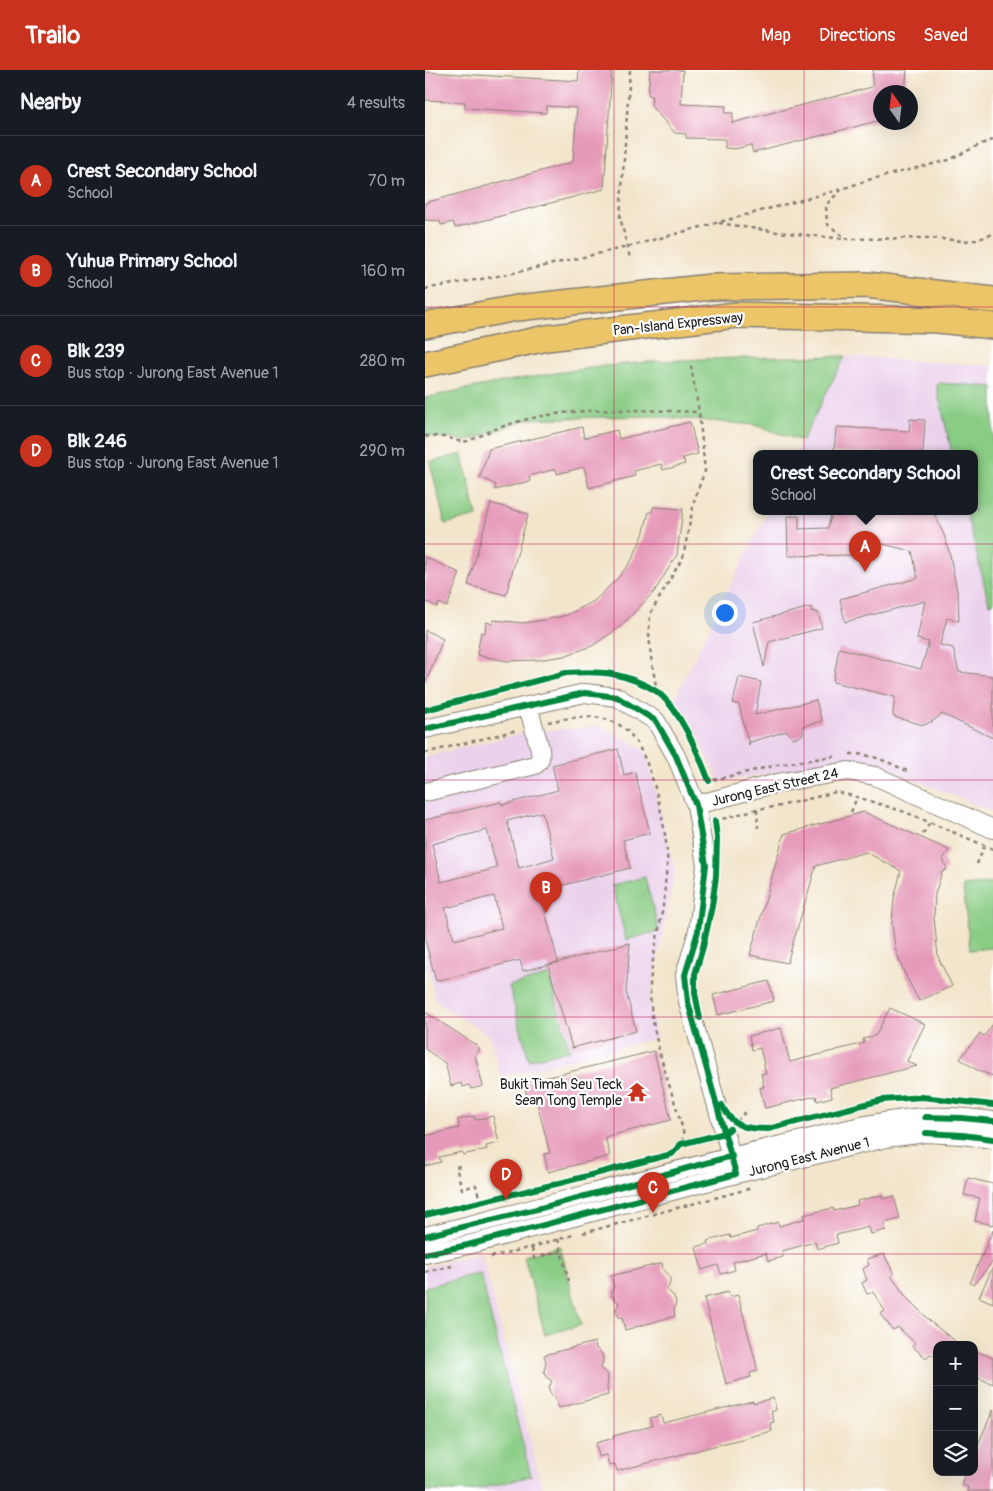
<!DOCTYPE html>
<html lang="en">
<head>
<meta charset="utf-8">
<style>
	body { margin:0; font-family:Pangolin,sans-serif; background:#242831; color:#f1f3f6 }
	.controls { position:absolute; right:15px; bottom:15px; display:grid; overflow:hidden; border-radius:10px; box-shadow:0 5px 20px #0002 }
	.controls button { width:45px; height:45px; display:grid; place-items:center; padding:0; border:0; border-bottom:1px solid #363941; background:#171b24; color:#f1f3f6; font:25px sans-serif }
	.compass { position:absolute; left:448px; top:15px; width:45px; height:45px; border-radius:50%; background:#171b24; box-shadow:0 5px 20px #0002; rotate:346deg }
	.you { position:absolute; left:299px; top:542px; width:18px; height:18px; margin:-12px; border:4px solid #fff; border-radius:50%; background:#1a73e8; box-shadow:0 0 0 8px #1a73e833 }
	.badge { display:grid; place-items:center; width:32px; height:32px; border-radius:50%; background:#c8321e; color:#fff; font-size:16px; font-weight:700 }
	.pin { position:absolute; translate:-50% -41px; filter:drop-shadow(0 1px 2px #0008) }
	.pin::after { content:''; position:absolute; top:26px; width:18px; height:15px; background:inherit; clip-path:polygon(0 0,100% 0,50% 100%) }
	.popup { position:absolute; left:328px; top:380px; width:225px; height:65px; box-sizing:border-box; display:grid; place-content:center; border-radius:10px; background:#171b24; filter:drop-shadow(0 1px 4px #0005); font-size:16px; white-space:nowrap; color:#9ea1a6 }
	.popup b { font-size:19px; color:#f1f3f6 }
	.popup::after { content:''; position:absolute; left:50%; top:100%; margin-left:-10px; border:10px solid transparent; border-top-color:#171b24 }
	.list { margin:0; padding:0; list-style:none }
	h2 { display:flex; justify-content:space-between; align-items:center; height:65px; margin:0; padding:0 20px; font-size:21px }
	h2 small { font-size:16px; font-weight:400; color:#9ea1a6 }
	.list li { display:grid; grid-template-columns:32px 1fr auto; gap:15px; align-items:center; box-sizing:border-box; height:90px; padding:0 20px; border-top:1px solid #363941 }
	.list b { display:block; font-size:19px; white-space:nowrap }
	.list p { margin:0; font-size:16px; white-space:nowrap; color:#9ea1a6 }
	.list em { font-size:16px; font-style:normal; color:#9ea1a6 }
	.icon { flex:none; width:28px; height:28px; fill:none; stroke:currentColor; stroke-width:2; stroke-linecap:round; stroke-linejoin:round }
	.map { position:relative; flex:none; width:568px; height:1421px; overflow:hidden }
	header { display:flex; align-items:center; gap:30px; box-sizing:border-box; height:70px; padding:0 25px; background:#c8321e; color:#fff }
	header strong { font-size:24px }
	nav { display:flex; gap:28px; margin-inline-start:auto; font-size:18px }
	main { display:flex }
	aside { flex:1; background:#171b24 }
	.map>svg:first-child { display:block }
	.built { fill:#ebd1eb }
	.green { fill:#89cc84; stroke:#527450 }
	.building { fill:#e69aba; fill-rule:evenodd }
	.lines { fill:none; stroke-linecap:round; stroke-linejoin:round }
	.minor-casing { stroke:#878074; stroke-width:20 }
	.highway-casing { stroke:#878074; stroke-width:28 }
	.path { stroke:#878074; stroke-width:2.5; stroke-dasharray:4 4; stroke-linecap:butt }
	.minor { stroke:#fff; stroke-width:18 }
	.highway { stroke:#edc569; stroke-width:25 }
	.cycleway-casing { stroke:#fff; stroke-width:9 }
	.cycleway { stroke:#00873e; stroke-width:6 }
	.grid { fill:none; stroke:#c2185b; stroke-width:1; stroke-opacity:0.55 }
	.labels { text-anchor:middle; dominant-baseline:central; stroke-width:4.5; stroke-linejoin:round; paint-order:stroke }
	.street-label { font-size:14px; fill:#1c1c1c; stroke:#fff }
	.poi-label { font-size:14px; fill:#1c1c1c; stroke:#fff; text-anchor:end }
</style>
</head>
<body>
<header>
<strong>Trailo</strong>
<nav><a>Map</a><a>Directions</a><a>Saved</a></nav>
</header>
<main>
<aside>
<h2>Nearby<small>4 results</small></h2>
<ul class="list">
<li><span class="badge">A</span><div><b>Crest Secondary School</b><p>School</p></div><em>70 m</em></li>
<li><span class="badge">B</span><div><b>Yuhua Primary School</b><p>School</p></div><em>160 m</em></li>
<li><span class="badge">C</span><div><b>Blk 239</b><p>Bus stop · Jurong East Avenue 1</p></div><em>280 m</em></li>
<li><span class="badge">D</span><div><b>Blk 246</b><p>Bus stop · Jurong East Avenue 1</p></div><em>290 m</em></li>
</ul>
</aside>
<div class="map">
<svg width="568" height="1421" viewBox="0 0 568 1421">
	<rect width="100%" height="100%" fill="#fff"/>
	<filter id="ink" filterUnits="userSpaceOnUse"><feTurbulence type="fractalNoise" baseFrequency=".02" numOctaves="2"/><feDisplacementMap in="SourceGraphic" scale="10" xChannelSelector="R" yChannelSelector="G"/><feConvolveMatrix kernelMatrix="1 2 1 2 8 2 1 2 1" color-interpolation-filters="sRGB"/></filter>
	<filter id="wash" filterUnits="userSpaceOnUse"><feTurbulence type="fractalNoise" baseFrequency=".0096" numOctaves="4" result="noise"/><feDisplacementMap in="SourceGraphic" scale="20" xChannelSelector="R" yChannelSelector="G"/><feGaussianBlur stdDeviation="1.12" result="paint"/><feColorMatrix in="noise" values="0 0 0 0 0 0 0 0 0 0 0 0 0 0 0 0 0 1.4 0 .05"/><feComposite in="paint" operator="in"/></filter>
	<g filter="url(#wash)">
		<rect width="100%" height="100%" fill="#f2e5cb"/>
		<path class="built" d="M420,286L568,296V742L478,705L424,690L295,712L273,669L247,633L343,441H549V383H371Z
			M175,656L220,680L250,800L224,933L232,968L76,1007L65,966L11,932L0,886V687L98,663Z
			M56,1183L118,1421H0V1197Z"/>
		<path class="green" d="M420,286L377,371L329,355L228,346L103,349L43,371L6,366L0,367V328C59,314 120,304 180,296C259,287 340,288 420,286Z
			M516,313L568,317V533L564,534L541,441H549V383H527L512,319V315Z
			M37,384L52,446L20,454L5,392Z
			M220,807L234,861L201,870L187,815Z
			M568,813V878L545,880L538,816Z
			M124,905L145,980L104,990L84,916Z
			M135,1176L156,1255L120,1265L99,1186Z
			M55,1203L106,1406L46,1421H0V1217Z"/>
		<g id="blocks">
			<path class="building" d="M154,0H187L179,119L30,158L28,152L16,155L15,151L0,150V133L148,92L152,38L122,36L121,43L40,38V32L0,30V2L153,11Z
				M225,0H258L256,34L301,36L300,43H308L307,53L447,17L448,0H482L480,22H456V50L328,83L326,75L310,79L300,78V69L261,68V64L250,63L226,36L227,26L223,25Z
				M485,349L500,350L498,383H409L411,357L484,361Z
				M265,352L273,384L258,388L260,394L238,400L236,394L209,401L210,406L164,418L159,397L132,404L131,399L104,406L105,411L70,420L71,415L55,407L64,379L157,357L159,368L192,360L194,369Z
				M66,433L103,444L81,525L43,515Z
				M228,437L258,439L252,485L229,522L194,558L167,576L139,586L113,590L82,591L52,585L56,562L60,563L61,552L68,554L69,550L98,553L119,550L142,545L169,531L192,509L207,490L218,465L224,442H227Z
				M407,441H468L479,444L491,441H508L519,465L525,485L533,526L534,551L522,548L515,575L528,578L534,602L568,606V668L517,644L508,651L499,655L472,648L468,646V642L470,627L408,612L414,578L496,599L504,572L492,569L500,531L420,552L415,529L493,508L487,481L444,471L433,479L434,485L363,486L362,446H374V459L403,458Z
				M0,487L35,503L22,537L14,533L12,537L0,531Z
				M386,537L387,542L390,541V543L393,542L397,558L344,572L339,597L328,552Z
				M0,560L18,569L1,612H0Z
				M314,607L336,612L330,645L391,630L397,651L378,656V664L373,667L368,668L362,661L325,672L324,675L314,635L308,633Z
				M193,679L199,705L210,702L225,763L198,770L205,798L115,821L133,892L98,901L95,890L11,911L0,870V750L76,732L77,735L133,720L127,695ZM117,742L129,788L94,798L82,751ZM62,760L72,798L16,812L7,774ZM69,826L77,858L29,870L20,838Z
				M439,742L524,780L518,789L522,799L517,802L510,824L509,847L513,887L527,916L494,931L479,902L470,878L467,854L469,829L476,801L441,782L391,796L362,893L325,885L359,764Z
				M205,873L201,922L211,961L147,978L123,895Z
				M344,911L349,931L293,945L288,925Z
				M465,938L500,954L482,991L492,996L405,1018L407,1027L392,1031L391,1026L340,1038L335,1018L339,1017L336,1004L341,1003L335,978L327,980L324,966L356,958L365,992L439,973L438,969L451,965Z
				M0,942L51,975L55,980L50,985L58,1016L46,1019L44,1015L37,1017L36,1013L26,1016L20,993L0,979Z
				M568,954V1006L552,1000L535,989L555,963L559,966Z
				M229,981L246,1050L180,1067L185,1086L123,1102L119,1084L125,1083L111,1029L103,1031L99,1013Z
				M49,1046L50,1050L68,1046L74,1073L61,1076L62,1079L38,1085L37,1082L14,1087L16,1092L0,1096V1066L34,1058L33,1050Z
				M543,1108L568,1114V1155L550,1151L555,1128L539,1125Z
				M457,1125L458,1129L469,1126L475,1149L459,1153L461,1160L446,1164L444,1157L411,1165L413,1173L392,1179L390,1172L357,1181L358,1187L343,1191L341,1183L308,1192L310,1200L296,1204L293,1195L277,1200L271,1177L283,1174L282,1171L305,1165L306,1168L332,1161V1158L353,1152L354,1156L379,1149L378,1145L408,1138L409,1141L433,1135L432,1131Z
				M568,1160V1191L548,1215L545,1213Z
				M459,1184L469,1204L466,1206L482,1228L507,1253L535,1275H512V1288L505,1284L501,1288L487,1276L490,1273L473,1257L468,1260L455,1244L460,1241L448,1222L442,1224L437,1213L442,1210L438,1199L444,1195L442,1189Z
				M237,1193L238,1200L244,1206L245,1209V1213L242,1220L249,1226L251,1232L249,1240L250,1246L200,1260L197,1248H194L191,1242V1239L194,1233L188,1228L187,1226V1220L189,1217L186,1206Z
				M568,1197V1233L554,1227Z
				M303,1222L305,1227L313,1225L333,1301L325,1303L326,1307L301,1314L279,1228Z
				M170,1272L171,1278L177,1284L178,1287V1291L176,1299L182,1304L183,1308L182,1318L183,1325L133,1338L130,1327L127,1326L124,1321V1318L127,1311L121,1307L119,1301L121,1292L119,1285Z
				M549,1280L568,1288V1314L549,1306Z
				M348,1328L351,1340L346,1342L349,1352L345,1353L347,1361L192,1401L190,1394L184,1395L181,1385L174,1387L171,1373L189,1368L188,1366L227,1356L225,1348L236,1345L238,1353L328,1331L329,1333Z
				M568,1340V1421H542L543,1417L536,1414L541,1402H549V1384Z"/>
		</g>
	</g>
	<g filter="url(#ink)">
		<use href="#blocks" fill-opacity="0" stroke="#878074" stroke-width="1"/>
		<g class="lines">
			<defs>
				<path id="minor" d="M0,659L160,623L192,627L231,651L251,686L271,735L281,795L273,861L260,905L263,932L311,1104
					M1,722L110,695C116,690 116,687 115,679L103,636
					M271,735L352,713L423,701L450,706L568,759
					M0,1166C118,1138 234,1103 352,1076C401,1065 450,1050 500,1047C523,1046 546,1048 568,1051
					M0,1184L43,1175L311,1104L461,1068L501,1063L537,1065L568,1069"/>
				<path id="highway" d="M0,255L92,238L286,217L442,215L568,230
					M0,294L122,268L311,245L513,250L568,256"/>
			</defs>
			<use href="#minor" class="minor-casing"/>
			<use href="#highway" class="highway-casing"/>
			<path class="path" d="M205,0L195,147L205,188
				M568,70L556,74L524,90L443,110L417,119L401,135L402,154L422,169L504,168L539,171L551,170L568,164
				M294,153L352,162L420,169
				M0,219L84,204L202,177L417,119
				M266,296L274,342L280,401L270,427L258,487L225,544L224,563L226,587L232,622L246,637L259,657L273,681L284,711L352,695L410,686
				M0,366L20,367L37,372L43,371C55,366 66,360 79,356C139,335 211,340 274,342
				M123,652C147,647 174,642 196,656C225,674 239,749 242,781C243,792 241,804 240,815C239,840 232,865 228,890C227,899 225,908 225,917C225,965 244,1011 257,1057L259,1065L256,1074
				M0,683L93,660
				M425,684C446,683 465,693 484,702
				M332,739L333,758
				M426,742L432,727
				M290,751L332,739L351,737L411,722L432,727L480,742L568,779
				M498,764L505,752
				M552,794L559,777
				M312,1051L323,1039
				M247,1084L256,1074L285,1067
				M35,1096L31,1097L37,1119L51,1115L55,1131
				M158,1163L327,1118
				M133,1169L144,1211
				M107,1178L110,1193
				M117,1186L136,1181
				M66,1187L107,1177L148,1165
				M0,1202L27,1196"/>
			<use href="#minor" class="minor"/>
			<use href="#highway" class="highway"/>
			<defs>
				<path id="cycleway" d="M0,640L141,603C156,602 172,601 187,604C202,607 218,613 231,621C254,637 274,685 284,711
					M0,659L160,623L192,627L231,651L251,686L271,735L281,795L273,861L260,905L263,932L311,1104L43,1175L0,1184
					M275,948L270,923V904L278,877L287,836L291,806L292,768L290,751
					M297,1035C308,1057 319,1059 343,1059L457,1030L497,1027L568,1035
					M500,1047L537,1048L568,1051
					M501,1063L537,1065L568,1069
					M0,1145L135,1113L247,1084L256,1074L300,1063L305,1059
					M0,1166L116,1138L307,1086"/>
			</defs>
			<use href="#cycleway" class="cycleway-casing"/>
			<use href="#cycleway" class="cycleway"/>
		</g>
	</g>
	<path class="grid" d="M189,0V1421M379,0V1421M0,237H568M0,474H568M0,710H568M0,947H568M0,1184H568"/>
	<defs>
		<symbol id="temple-bare" viewBox="-9 -9 18 18"><path d="M0-6L5-2H3V0L6.5 2.5H4V6H1.5V3h-3V6H-4V2.5H-6.5L-3 0V-2H-5Z" fill="#c8321e" stroke="#fff" stroke-width="2.5" paint-order="stroke"/></symbol>
	</defs>
	<g fill-rule="evenodd">
		<use href="#temple-bare" x="198" y="1008" width="28" height="28"/>
	</g>
	<g class="labels">
		<g class="street-label">
			<text transform="translate(253 254) rotate(-6)">Pan-Island Expressway</text>
			<text transform="translate(350 717) rotate(-13)">Jurong East Street 24</text>
			<text transform="translate(384 1087) rotate(-14)">Jurong East Avenue 1</text>
		</g>
		<g class="poi-label">
			<text x="197" y="1014">Bukit Timah Seu Teck<tspan x="197" dy="16">Sean Tong Temple</tspan></text>
		</g>
	</g>
</svg>
<div class="controls">
<button>+</button>
<button>−</button>
<button><svg class="icon" aria-label="layers" viewBox="0 0 24 24"><path d="M12 4l9 5-9 5-9-5zM3 14l9 5 9-5"/></svg></button>
</div>
<svg class="compass" viewBox="-18 -18 36 36"><path d="M0-13l5 13h-10z" fill="#e53935"/><path d="M0 13l5-13h-10z" fill="#9ea1a6"/></svg>
<div class="you"></div>
<div class="pin badge" style="left:440px;top:502px">A</div>
<div class="popup"><b>Crest Secondary School</b>School</div>
<div class="pin badge" style="left:121px;top:843px">B</div>
<div class="pin badge" style="left:228px;top:1143px">C</div>
<div class="pin badge" style="left:81px;top:1130px">D</div>
</div>
</main>
</body>
</html>
